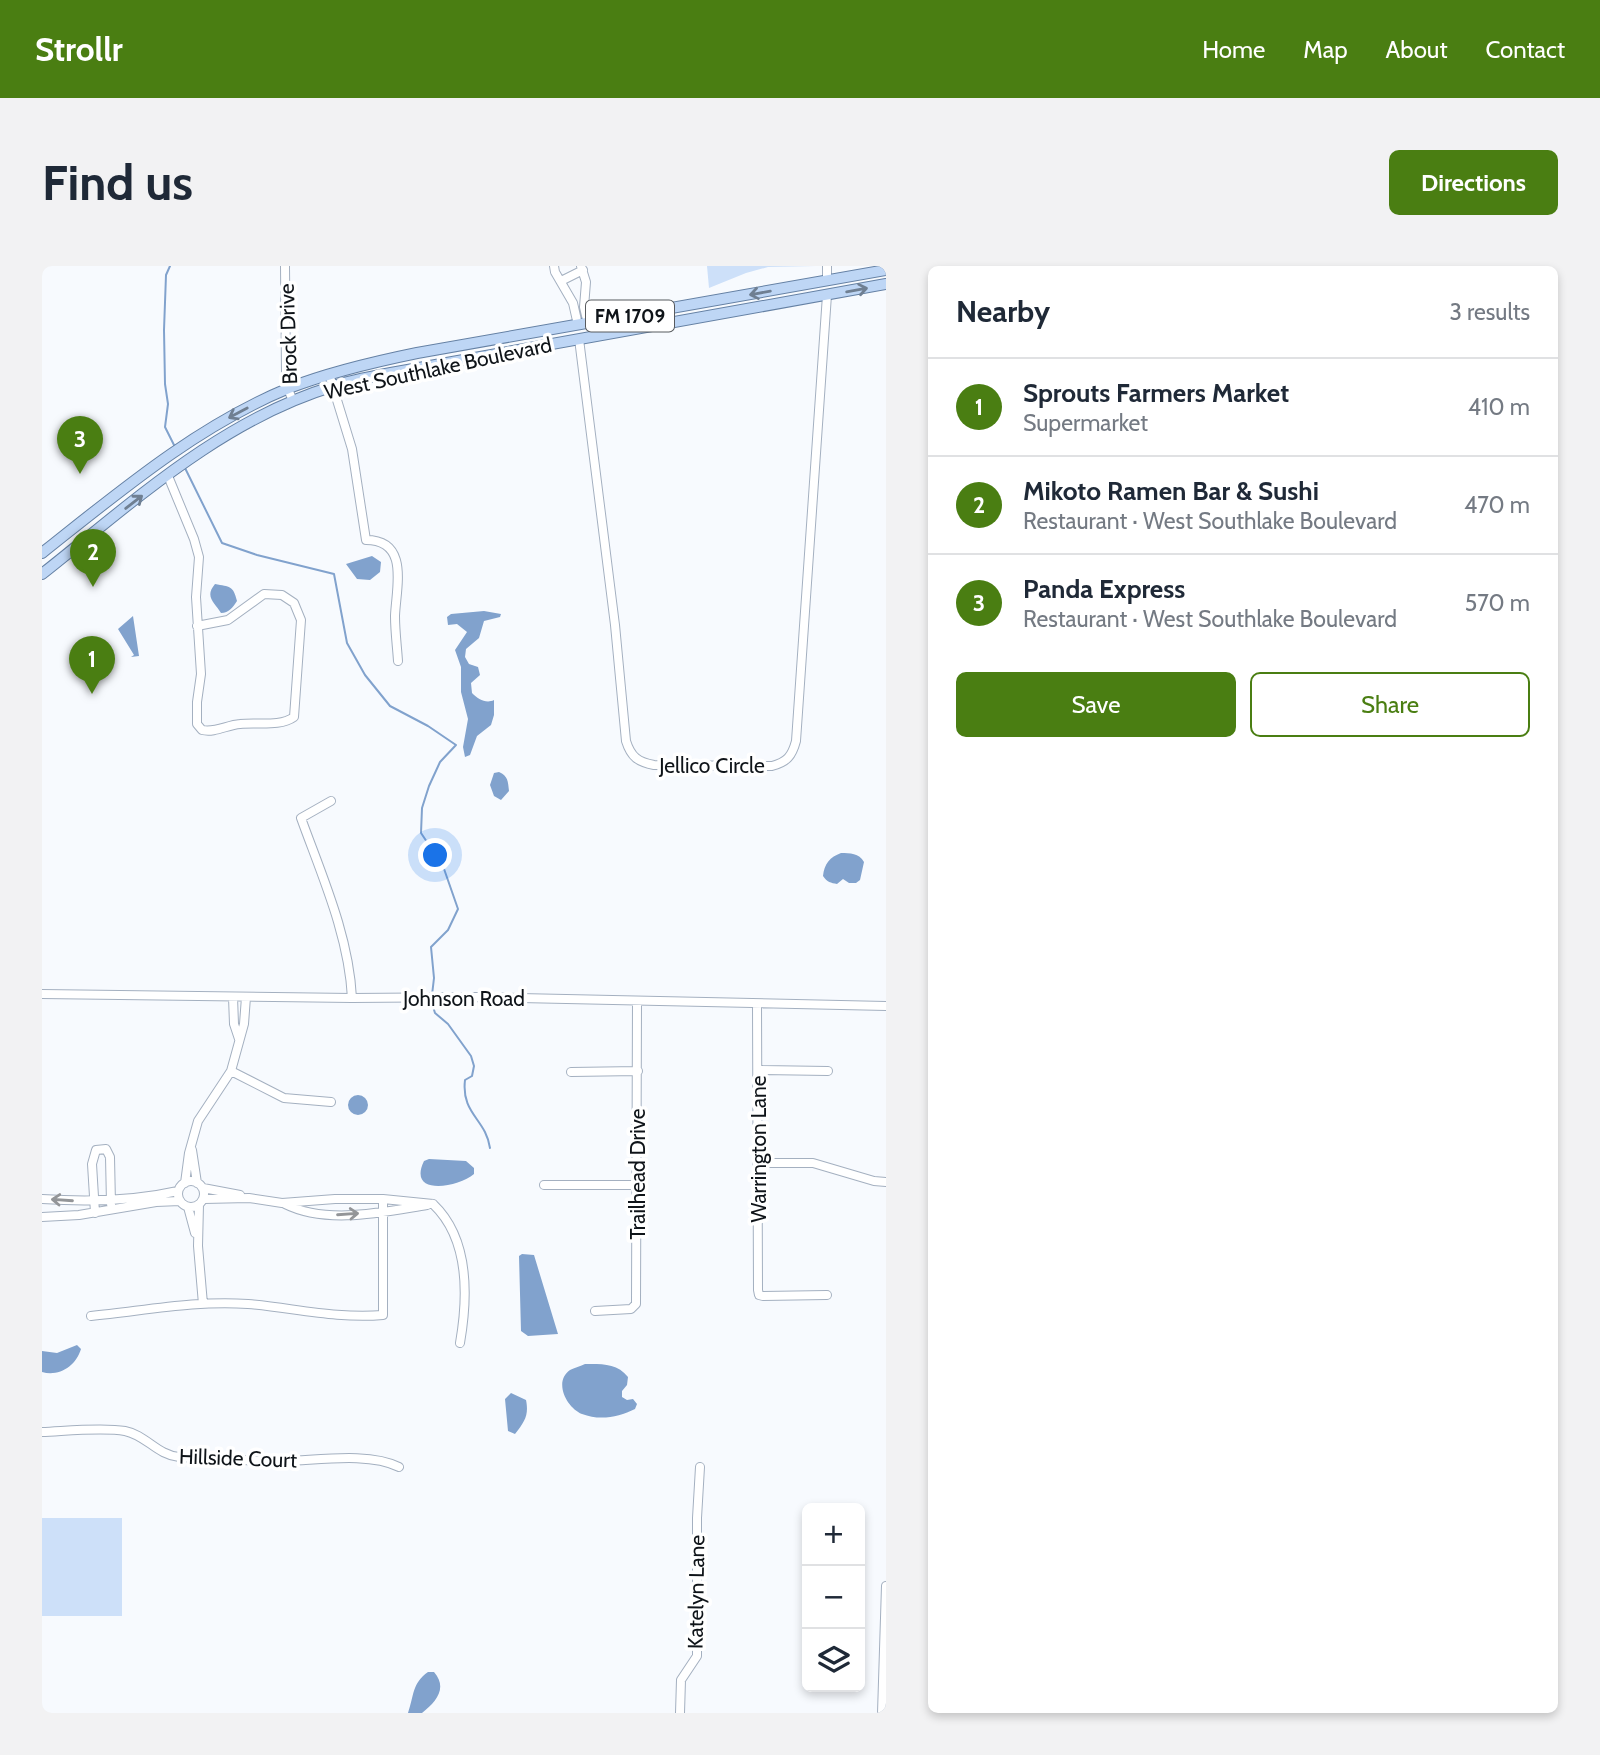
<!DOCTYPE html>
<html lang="en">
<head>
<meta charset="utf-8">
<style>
	body { margin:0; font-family:Cabin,sans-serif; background:#f2f2f3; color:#1f2937 }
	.controls { position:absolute; right:21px; bottom:21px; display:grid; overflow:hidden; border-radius:10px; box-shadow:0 4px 10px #0003 }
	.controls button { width:63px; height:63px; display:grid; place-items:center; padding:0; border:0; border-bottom:2px solid #e0e1e3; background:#fff; color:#1f2937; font:35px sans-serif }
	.you { position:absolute; left:394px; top:590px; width:24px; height:24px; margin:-18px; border:5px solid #fff; border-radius:50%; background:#1a73e8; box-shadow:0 0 0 10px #1a73e833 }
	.badge { display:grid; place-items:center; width:46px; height:46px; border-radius:50%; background:#4a7e12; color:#fff; font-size:23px; font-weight:700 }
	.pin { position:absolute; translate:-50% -58px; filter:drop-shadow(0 2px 4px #0008) }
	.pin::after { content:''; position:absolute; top:37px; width:24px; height:21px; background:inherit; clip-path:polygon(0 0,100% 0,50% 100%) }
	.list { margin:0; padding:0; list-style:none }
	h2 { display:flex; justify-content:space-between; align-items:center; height:91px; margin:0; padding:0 28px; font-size:30px }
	h2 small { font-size:23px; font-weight:400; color:#747a83 }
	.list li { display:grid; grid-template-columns:46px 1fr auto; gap:21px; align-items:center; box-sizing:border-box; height:98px; padding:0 28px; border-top:2px solid #e0e1e3 }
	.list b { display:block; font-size:26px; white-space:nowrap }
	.list p { margin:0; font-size:23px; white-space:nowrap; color:#747a83 }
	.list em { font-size:23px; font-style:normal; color:#747a83 }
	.actions { display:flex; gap:14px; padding:21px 28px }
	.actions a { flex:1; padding:16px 0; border:2px solid #4a7e12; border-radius:10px; text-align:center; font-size:24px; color:#4a7e12 }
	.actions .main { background:#4a7e12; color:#fff }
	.icon { flex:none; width:38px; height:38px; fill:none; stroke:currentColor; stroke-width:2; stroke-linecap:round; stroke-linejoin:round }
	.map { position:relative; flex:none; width:844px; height:1447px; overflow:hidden; border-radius:10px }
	header { display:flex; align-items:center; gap:42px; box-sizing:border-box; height:98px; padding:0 35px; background:#4a7e12; color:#fff }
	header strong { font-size:33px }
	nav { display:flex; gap:38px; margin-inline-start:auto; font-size:24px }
	.intro { display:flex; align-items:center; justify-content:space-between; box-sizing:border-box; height:168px; padding:0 42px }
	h1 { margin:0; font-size:49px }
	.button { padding:18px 32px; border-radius:10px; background:#4a7e12; color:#fff; font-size:24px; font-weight:700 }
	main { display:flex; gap:42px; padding:0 42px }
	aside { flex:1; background:#fff; border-radius:10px; box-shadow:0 4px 10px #0003 }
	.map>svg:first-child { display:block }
	.green { fill:#cde0f9 }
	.water { fill:#81a2cd }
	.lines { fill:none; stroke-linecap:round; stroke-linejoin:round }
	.stream { stroke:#81a2cd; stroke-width:2 }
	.minor-casing { stroke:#a4b0c0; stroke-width:10 }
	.major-casing { stroke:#6581a4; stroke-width:12 }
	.minor { stroke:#fff; stroke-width:8 }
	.major { stroke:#bed6f5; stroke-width:10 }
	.oneway { stroke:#6f7f92 }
	.oneway2 { stroke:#939598 }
	.labels { text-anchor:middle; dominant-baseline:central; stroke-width:7; stroke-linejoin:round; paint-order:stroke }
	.shield { fill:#fff; stroke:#575a5e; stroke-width:2 }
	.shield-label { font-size:19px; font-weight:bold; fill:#0f1419 }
	.street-label { font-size:21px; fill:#0f1419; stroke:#fff }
</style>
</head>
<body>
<header>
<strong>Strollr</strong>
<nav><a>Home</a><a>Map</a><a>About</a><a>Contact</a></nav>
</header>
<div class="intro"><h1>Find us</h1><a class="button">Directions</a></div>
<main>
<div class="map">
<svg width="844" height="1447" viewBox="0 0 844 1447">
	<rect width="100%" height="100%" fill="#f7fafe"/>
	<path class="green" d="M665,0H774L726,1L704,7L667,22Z
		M0,1252H80V1350H0Z"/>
	<path class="water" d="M330,290L339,296L338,306L328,314L315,313L304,298Z
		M173,318C188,321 191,319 195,335C191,341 187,347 179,347C173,337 162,331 173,318Z
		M442,345L459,348L458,351L442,355L437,372L424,383L423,391L427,398L436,401L438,409L429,417L430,427C436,433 444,438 452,434V449L449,459L435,470L428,489L423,491L421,481L426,453L419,426V401L413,384L425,366L415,358L406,359L405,351L409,348Z
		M91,350L97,390L89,391L92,389L76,363Z
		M457,506C466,510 466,515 467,525L459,534L452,530L448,519L452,507Z
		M799,587C808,587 817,587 822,596L818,614L814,617H807L801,613L795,618C789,617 785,616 781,610C782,598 788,591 799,587Z
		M306 839a10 10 0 1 1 20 0a10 10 0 1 1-20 0Z
		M387,893L424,895L432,902V908C415,922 365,930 382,895Z
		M480,988L492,989L516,1068L486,1070L479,1065L477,990Z
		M35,1079L39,1083C34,1100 17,1111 0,1106V1085L15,1087Z
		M543,1098C560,1098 575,1097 586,1111L585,1119L580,1125V1131L585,1134L591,1133L595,1138L593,1143C577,1151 558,1155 540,1148C525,1142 511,1116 528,1104C532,1102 539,1100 543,1098Z
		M469,1127L484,1134C487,1149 483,1155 473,1168L466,1165L463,1133Z
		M386,1406H392C406,1422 394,1436 380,1447H366C372,1430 370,1417 386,1406Z"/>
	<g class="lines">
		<path class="stream" d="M128,0L124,9L122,64L123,118L126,138L123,161L133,181
			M143,202L180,277L215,289L292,308L305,377L323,409L348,440L386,460L414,479L398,496L387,520L380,542L379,567L401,600L416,643L406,664L389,681L392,712L390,729
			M389,734L393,747L406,758L429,790L432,800L430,810L423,814C419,848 444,853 448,882"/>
		<defs>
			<path id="minor" d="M243,0L244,107L246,123L251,135
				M512,0L513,6L531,37L536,59
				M539,0L544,16L542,41L546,58
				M785,0V14
				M519,15L541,4
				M537,73L573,359L584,475C589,491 596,496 612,499L730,500C745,496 750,490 754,475L785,29
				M287,108L310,183L324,274C368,274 354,322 353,350C353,365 355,380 356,395
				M126,210L152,273L157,291L154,331L159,408L155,436V458L160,464C173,467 185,459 198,458C215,456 238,461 252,451L259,354L252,337L240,329L222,328L186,354L155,360
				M289,535L259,552C280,610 307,670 310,732
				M0,728L310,732L437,731L844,740
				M191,731L192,758L197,773
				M715,738L716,1024L717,1029L721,1030L785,1029
				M716,804L786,805
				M189,805L242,832L289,836
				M529,806L596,805
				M150,884L155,917
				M717,897H771L832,915L844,916
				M136 928a13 13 0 1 1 26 0a13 13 0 1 1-26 0Z
				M143,917L147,887L156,855L189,805L202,758L204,731
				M502,919H595
				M161,922L198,929
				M0,933C45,936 92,935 136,925
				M162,933L207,932L240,937L293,933H341L391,938
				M243,938C285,959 341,946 385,939
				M391,938C428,973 426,1031 418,1077
				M157,939L156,980L161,1038
				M146,941L153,967
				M53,947L50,898L54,884L64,883L68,891L69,938
				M0,951L37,949L114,936L138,935
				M553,1045L589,1043L594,1038L595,735
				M49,1050C101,1045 154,1034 206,1038C252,1042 295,1053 341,1049V933
				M0,1166C24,1165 61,1161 83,1165C104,1169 115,1189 137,1191C173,1193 209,1195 245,1195C277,1194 328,1186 357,1201
				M638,1447L639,1414L655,1390V1252L658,1201
				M840,1447L844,1320"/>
			<path id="major" d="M0,287C77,226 155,160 247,122C288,106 331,96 375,87L844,4
				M0,308C90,237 179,154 292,120C314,113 337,109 360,105L844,18"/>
		</defs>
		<use href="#minor" class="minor-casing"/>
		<use href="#major" class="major-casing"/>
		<use href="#minor" class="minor"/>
		<use href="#major" class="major"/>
	</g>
	<defs><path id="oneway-shaft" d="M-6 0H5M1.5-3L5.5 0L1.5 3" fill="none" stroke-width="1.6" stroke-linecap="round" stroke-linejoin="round" transform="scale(1.75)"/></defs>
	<g class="oneway">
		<use href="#oneway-shaft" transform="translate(815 24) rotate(-10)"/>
		<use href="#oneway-shaft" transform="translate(718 27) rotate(170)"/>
		<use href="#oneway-shaft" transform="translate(196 147) rotate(152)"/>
		<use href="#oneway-shaft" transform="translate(92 236) rotate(-38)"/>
	</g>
	<g class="oneway2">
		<use href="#oneway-shaft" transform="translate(20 934) rotate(-176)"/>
		<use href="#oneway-shaft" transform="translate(306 948) rotate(-4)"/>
	</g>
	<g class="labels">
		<rect class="shield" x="544" y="34.5" width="88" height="31" rx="5"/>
		<g class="shield-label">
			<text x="588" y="50">FM 1709</text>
		</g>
		<g class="street-label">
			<text transform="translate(246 68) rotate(-92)">Brock Drive</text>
			<text transform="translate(396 102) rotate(-12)">West Southlake Boulevard</text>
			<text x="670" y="499">Jellico Circle</text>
			<text x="422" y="732">Johnson Road</text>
			<text transform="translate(716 883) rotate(-90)">Warrington Lane</text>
			<text transform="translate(595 908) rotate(-90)">Trailhead Drive</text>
			<text transform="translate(196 1192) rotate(2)">Hillside Court</text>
			<text transform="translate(654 1326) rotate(-89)">Katelyn Lane</text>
		</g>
	</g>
</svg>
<div class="controls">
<button>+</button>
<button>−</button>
<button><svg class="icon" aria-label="layers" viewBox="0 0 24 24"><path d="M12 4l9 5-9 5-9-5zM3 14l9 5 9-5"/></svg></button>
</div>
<div class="you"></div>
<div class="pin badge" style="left:50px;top:428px">1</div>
<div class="pin badge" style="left:51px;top:321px">2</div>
<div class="pin badge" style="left:38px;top:208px">3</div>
</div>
<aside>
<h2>Nearby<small>3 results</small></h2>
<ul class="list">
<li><span class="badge">1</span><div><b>Sprouts Farmers Market</b><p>Supermarket</p></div><em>410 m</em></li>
<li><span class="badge">2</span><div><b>Mikoto Ramen Bar &amp; Sushi</b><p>Restaurant · West Southlake Boulevard</p></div><em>470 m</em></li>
<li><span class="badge">3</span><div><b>Panda Express</b><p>Restaurant · West Southlake Boulevard</p></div><em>570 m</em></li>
</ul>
<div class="actions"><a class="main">Save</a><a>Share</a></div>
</aside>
</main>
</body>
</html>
